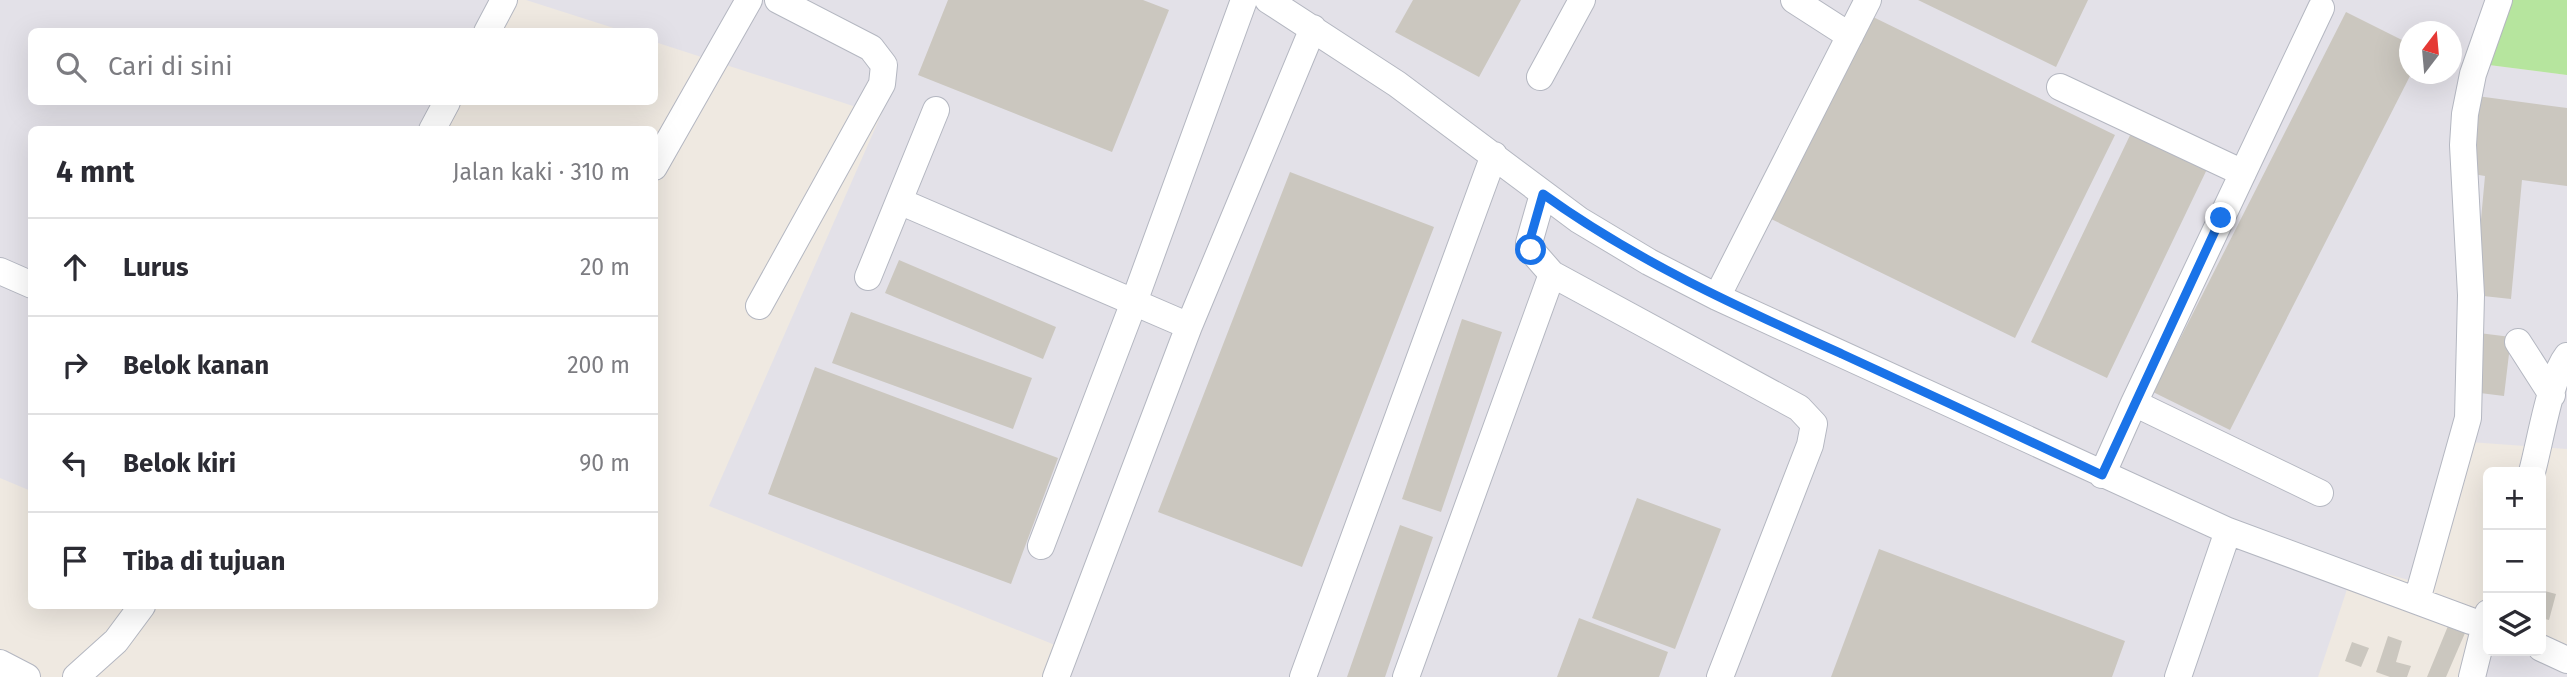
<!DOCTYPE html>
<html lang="id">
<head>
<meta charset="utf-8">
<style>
	body { margin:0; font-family:"Fira Sans",sans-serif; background:#f2f2f3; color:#2b2b33 }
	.controls { position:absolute; right:21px; bottom:21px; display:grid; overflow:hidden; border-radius:10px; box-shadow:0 7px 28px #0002 }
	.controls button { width:63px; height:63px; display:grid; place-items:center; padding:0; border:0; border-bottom:2px solid #e1e1e2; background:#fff; color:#2b2b33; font:35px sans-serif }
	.compass { position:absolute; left:2399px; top:21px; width:63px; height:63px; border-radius:50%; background:#fff; box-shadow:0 7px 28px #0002; rotate:16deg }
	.stop { position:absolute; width:21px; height:21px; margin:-16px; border:5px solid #1a73e8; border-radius:50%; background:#fff }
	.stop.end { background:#1a73e8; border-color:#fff; box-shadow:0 2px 7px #0008 }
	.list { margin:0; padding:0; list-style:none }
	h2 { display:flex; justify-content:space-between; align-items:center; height:91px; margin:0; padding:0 28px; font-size:30px }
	h2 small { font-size:23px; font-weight:400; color:#7c7c81 }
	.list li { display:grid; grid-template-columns:46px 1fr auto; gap:21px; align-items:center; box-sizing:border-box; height:98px; padding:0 28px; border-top:2px solid #e1e1e2 }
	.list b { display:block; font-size:26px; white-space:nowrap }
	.list em { font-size:23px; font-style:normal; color:#7c7c81 }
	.icon { flex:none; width:38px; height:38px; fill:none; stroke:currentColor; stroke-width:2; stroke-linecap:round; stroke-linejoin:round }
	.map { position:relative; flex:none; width:2567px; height:677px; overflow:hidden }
	.search { position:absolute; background:#fff; box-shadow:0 7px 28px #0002; left:28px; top:28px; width:630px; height:77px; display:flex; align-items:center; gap:18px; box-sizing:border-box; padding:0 24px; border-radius:10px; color:#7c7c81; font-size:26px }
	.panel { position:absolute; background:#fff; box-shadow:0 7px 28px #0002; left:28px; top:126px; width:630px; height:483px; border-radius:10px }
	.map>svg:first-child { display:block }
	.industrial { fill:#e3e1e8; fill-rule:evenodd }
	.green { fill:#b6e59e }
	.building { fill:#cbc7bf }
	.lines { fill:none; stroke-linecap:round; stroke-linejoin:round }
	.minor-casing { stroke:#b4b7c1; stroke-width:28 }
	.minor { stroke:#fff; stroke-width:26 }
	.route { stroke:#1a73e8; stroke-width:9 }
</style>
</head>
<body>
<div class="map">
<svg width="2567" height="677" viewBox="0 0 2567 677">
	<rect width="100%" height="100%" fill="#efe9e1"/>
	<path class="industrial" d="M0,0H516L499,31L32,32V102H460L445,129L32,130L31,491L0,478Z
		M526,0H2509L2489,65L2567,75V449L2456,441L2412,581L2355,565L2318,677H1046L1055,645L709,506L881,115L655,42L654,32L623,31ZM2410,32H2452V74H2410Z
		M2488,651H2541L2567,659V677H2460Z"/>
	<path class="green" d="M2509,0H2567V75L2489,65Z"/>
	<path class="building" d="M948,0H1143L1169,10L1112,152L918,75Z
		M1413,0H1521L1479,77L1395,32Z
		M1918,0H2088L2056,67Z
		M2346,12L2410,44L2411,74L2230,430L2153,392Z
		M1869,15L2115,135L2015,338L1769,218Z
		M2477,96L2567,108V186L2522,180L2511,299L2474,295L2485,176L2467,173Z
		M2133,129L2209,165L2107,378L2031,342Z
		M1290,172L1434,227L1302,567L1158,512Z
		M899,260L1056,327L1043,359L885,293Z
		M851,312L1032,378L1013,429L832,363Z
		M1462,319L1502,332L1441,512L1402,499Z
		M2479,333L2511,337L2504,396L2472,392Z
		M815,367L1058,458L1011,584L768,494Z
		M1637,498L1721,529L1675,649L1592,618Z
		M1400,525L1433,537L1385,677H1347Z
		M1879,549L2125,641L2112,677H1831Z
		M2541,590L2556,594L2549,620L2541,618Z
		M1579,618L1668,652L1659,677H1557Z
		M2448,626L2465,633L2446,677H2427Z
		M2388,636L2402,641L2396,662L2411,666L2407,677H2390L2376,672Z
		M2352,642L2369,648L2361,667L2345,661Z"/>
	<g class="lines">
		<defs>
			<path id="minor" d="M1268,0L1397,84L1579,220L1649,262L1717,297L2228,531L2471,621L2488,624
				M1794,0L1850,36
				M487,32L504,0
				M1540,77L1582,0
				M2060,87L2243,173
				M432,130L447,102
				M654,167L749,0
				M1543,194L1529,243L1531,250L1552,274L1799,408L1814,424L1810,445L1720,677
				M899,201L1189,326
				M0,271L32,285
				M868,277L936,110
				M1717,297L1868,0
				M759,306L882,84L884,65L871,48L778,0
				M2518,342L2552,395
				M2134,403L2320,493
				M2532,472C2540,443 2550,378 2567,356
				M2102,475L2134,403L2321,8
				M1041,546L1134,302L1244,0
				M2417,600L2468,418L2471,295L2463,145L2465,114L2473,74L2499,0
				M2541,648L2567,660
				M0,663L27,677
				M76,677L116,641L142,606
				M1056,677L1189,326L1313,28
				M1303,677L1494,155
				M1406,677L1552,274
				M2178,677L2228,531
				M2472,677L2488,613"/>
		</defs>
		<use href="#minor" class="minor-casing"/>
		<use href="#minor" class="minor"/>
	</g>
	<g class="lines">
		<path class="route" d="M1531,250L1529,243L1543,194C1636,261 1738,307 1842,354C1929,394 2015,434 2102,475L2221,218"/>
	</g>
</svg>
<div class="controls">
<button>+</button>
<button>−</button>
<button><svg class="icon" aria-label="layers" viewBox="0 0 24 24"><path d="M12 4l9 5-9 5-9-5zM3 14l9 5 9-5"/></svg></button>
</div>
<svg class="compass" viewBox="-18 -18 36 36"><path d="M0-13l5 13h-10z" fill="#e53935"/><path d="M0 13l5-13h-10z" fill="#7c7c81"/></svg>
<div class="stop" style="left:1531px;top:250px"></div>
<div class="stop end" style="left:2221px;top:218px"></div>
<div class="search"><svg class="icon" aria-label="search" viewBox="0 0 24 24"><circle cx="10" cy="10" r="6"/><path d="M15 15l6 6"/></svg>Cari di sini</div>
<section class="panel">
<h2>4 mnt<small>Jalan kaki · 310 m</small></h2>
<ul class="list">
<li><svg class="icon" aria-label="ahead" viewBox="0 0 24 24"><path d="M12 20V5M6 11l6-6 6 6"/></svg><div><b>Lurus</b></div><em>20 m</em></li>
<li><svg class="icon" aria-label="right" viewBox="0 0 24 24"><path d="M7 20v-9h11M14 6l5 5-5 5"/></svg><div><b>Belok kanan</b></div><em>200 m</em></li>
<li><svg class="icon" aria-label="left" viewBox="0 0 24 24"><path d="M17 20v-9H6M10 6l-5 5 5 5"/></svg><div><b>Belok kiri</b></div><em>90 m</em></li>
<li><svg class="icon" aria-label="arrive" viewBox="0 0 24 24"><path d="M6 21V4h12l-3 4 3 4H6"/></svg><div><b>Tiba di tujuan</b></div></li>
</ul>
</section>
</div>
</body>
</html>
